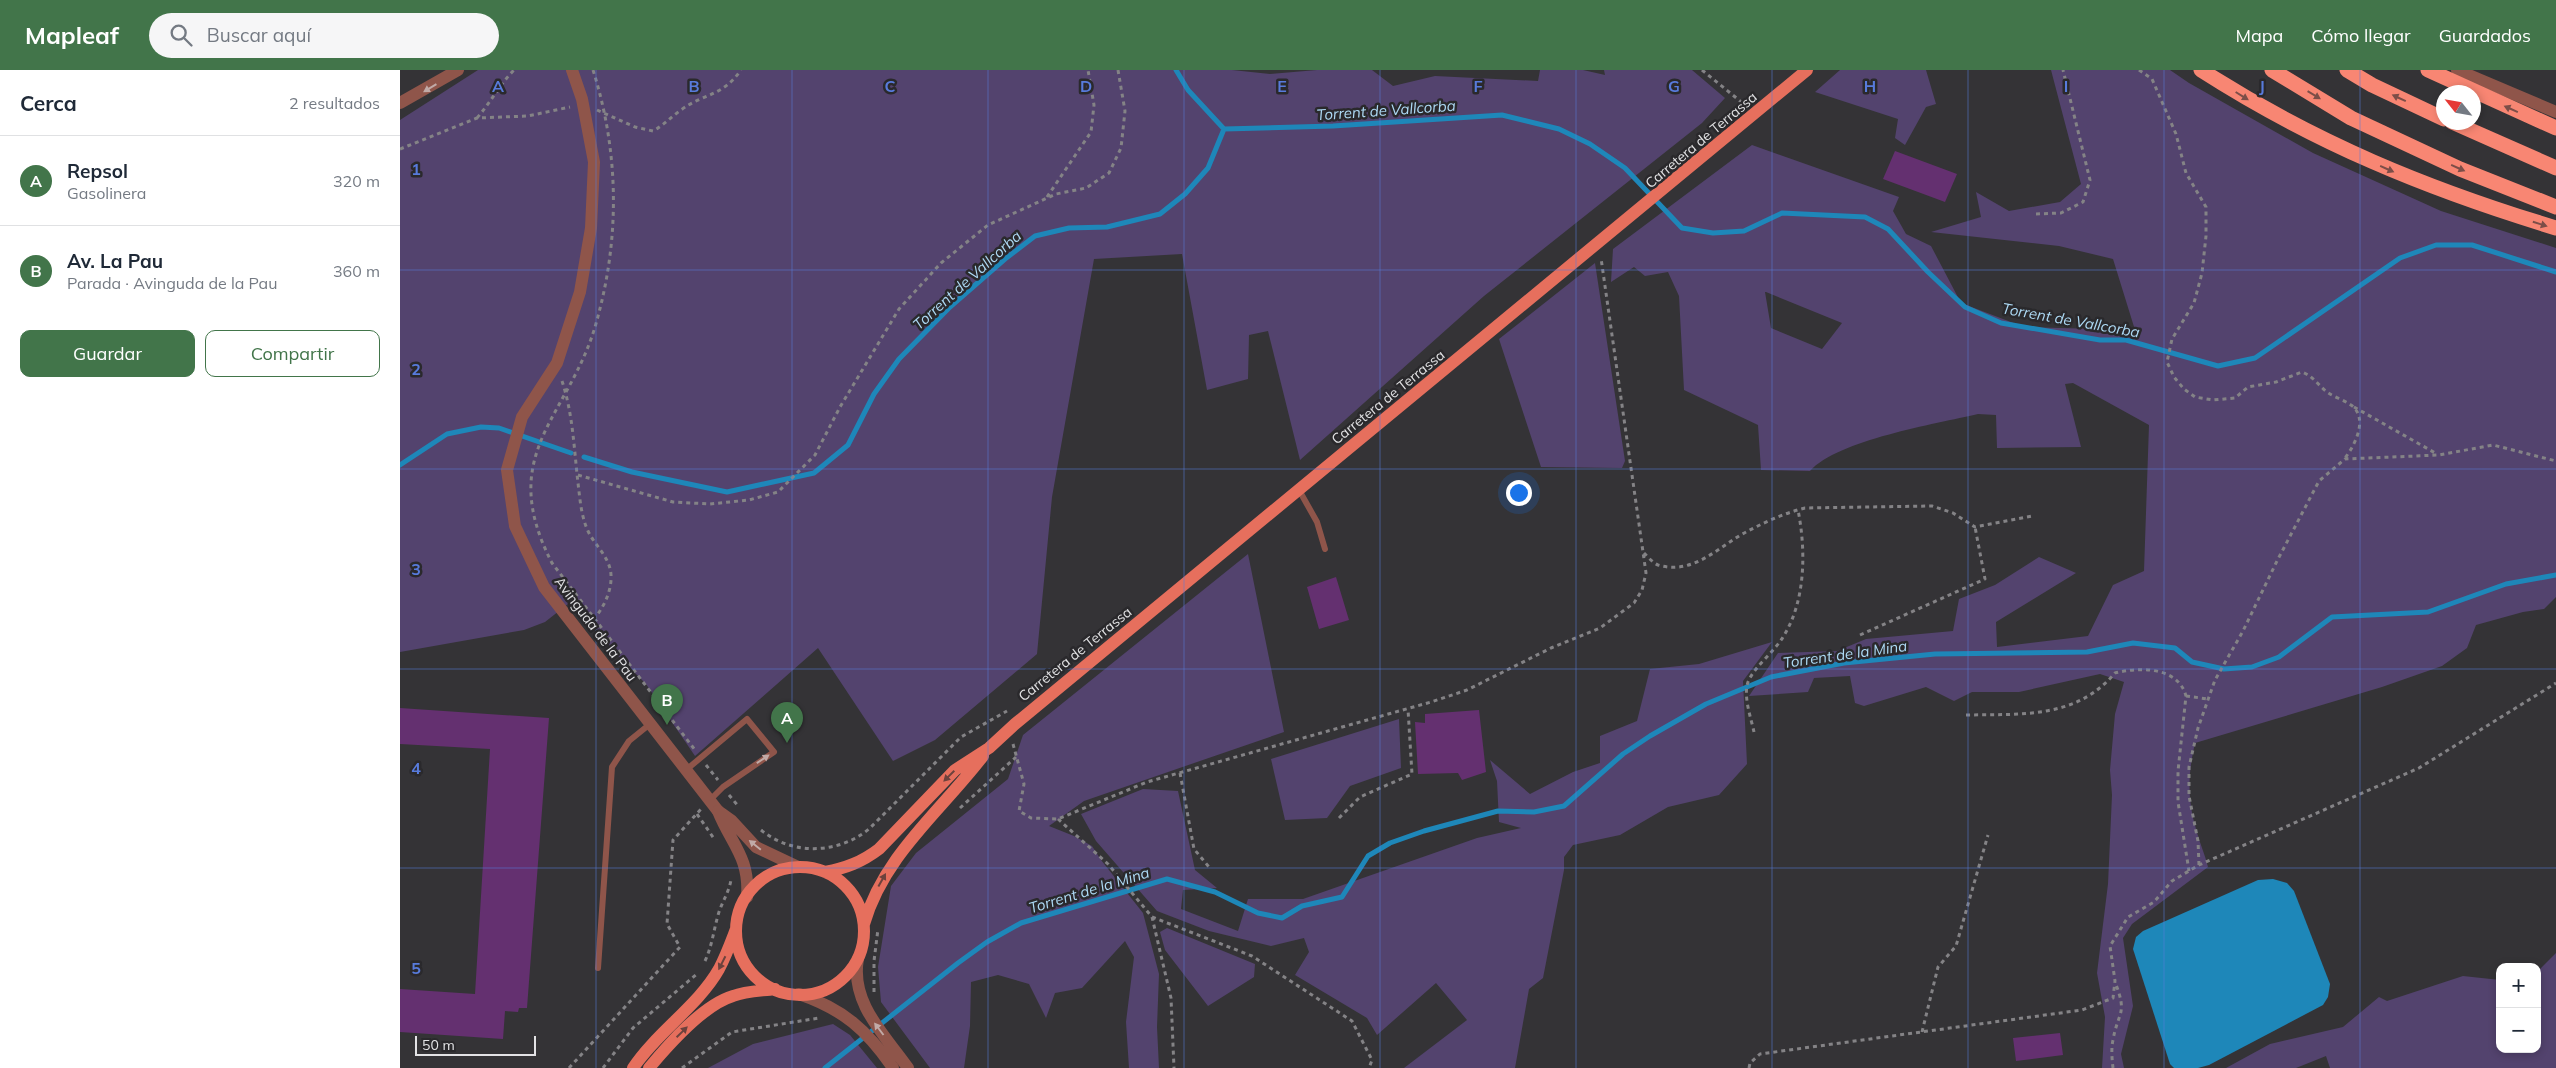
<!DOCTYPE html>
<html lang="es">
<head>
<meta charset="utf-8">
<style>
	body { margin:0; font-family:Mulish,sans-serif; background:#f6f6f7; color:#1f2937 }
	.controls { position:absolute; right:15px; bottom:15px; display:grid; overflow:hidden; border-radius:10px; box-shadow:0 2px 8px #0003 }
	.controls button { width:45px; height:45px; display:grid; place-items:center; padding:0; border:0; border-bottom:1px solid #e0e1e3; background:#fff; color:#1f2937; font:25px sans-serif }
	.compass { position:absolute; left:2036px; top:15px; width:45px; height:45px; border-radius:50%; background:#fff; box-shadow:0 2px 8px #0003; rotate:301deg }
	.scale { position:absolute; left:15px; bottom:12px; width:121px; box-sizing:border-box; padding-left:5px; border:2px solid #e3e3e5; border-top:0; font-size:14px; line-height:18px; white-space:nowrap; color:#e3e3e5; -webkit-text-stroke:4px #2a292c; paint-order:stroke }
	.you { position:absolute; left:1118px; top:422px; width:18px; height:18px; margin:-12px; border:4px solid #fff; border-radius:50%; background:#1a73e8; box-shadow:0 0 0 8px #1a73e833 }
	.badge { display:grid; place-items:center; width:32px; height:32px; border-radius:50%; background:#42754a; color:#fff; font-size:16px; font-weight:700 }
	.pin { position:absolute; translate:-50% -41px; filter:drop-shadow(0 1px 2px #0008) }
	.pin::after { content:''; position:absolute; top:26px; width:18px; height:15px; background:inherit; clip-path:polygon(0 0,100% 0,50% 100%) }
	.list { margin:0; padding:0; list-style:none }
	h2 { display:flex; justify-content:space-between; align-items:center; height:65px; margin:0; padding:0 20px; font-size:21px }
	h2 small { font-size:16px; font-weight:400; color:#747a83 }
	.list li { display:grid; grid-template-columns:32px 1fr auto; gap:15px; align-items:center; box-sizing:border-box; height:90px; padding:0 20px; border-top:1px solid #e0e1e3 }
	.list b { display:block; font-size:19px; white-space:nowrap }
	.list p { margin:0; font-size:16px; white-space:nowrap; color:#747a83 }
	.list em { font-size:16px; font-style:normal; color:#747a83 }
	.actions { display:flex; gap:10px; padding:15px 20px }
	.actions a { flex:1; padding:11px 0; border:1px solid #42754a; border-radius:10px; text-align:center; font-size:18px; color:#42754a }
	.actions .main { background:#42754a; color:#fff }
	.icon { flex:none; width:28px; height:28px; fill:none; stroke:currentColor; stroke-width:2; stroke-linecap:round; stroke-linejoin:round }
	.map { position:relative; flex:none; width:2156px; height:998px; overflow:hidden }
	header { display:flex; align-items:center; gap:30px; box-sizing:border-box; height:70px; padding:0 25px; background:#42754a; color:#fff }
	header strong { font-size:24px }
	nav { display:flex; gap:28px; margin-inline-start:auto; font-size:18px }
	.search { width:350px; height:45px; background:#f6f6f7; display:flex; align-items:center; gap:12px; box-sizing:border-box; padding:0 18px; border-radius:28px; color:#747a83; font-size:19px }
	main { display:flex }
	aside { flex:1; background:#fff }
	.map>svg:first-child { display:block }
	.green { fill:#53436e; fill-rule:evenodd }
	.water { fill:#1e87b9 }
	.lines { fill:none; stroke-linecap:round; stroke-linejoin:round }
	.stream { stroke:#1e87b9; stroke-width:5 }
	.building { fill:#643070 }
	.path { stroke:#848386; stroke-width:3; stroke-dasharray:4 4; stroke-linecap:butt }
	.service { stroke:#8f554a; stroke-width:6 }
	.minor { stroke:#8f554a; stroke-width:12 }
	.tertiary { stroke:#8f554a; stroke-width:12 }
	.primary { stroke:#e66f5d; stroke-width:12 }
	.motorway { stroke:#f88673; stroke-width:15 }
	.oneway { fill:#c1aaa7 }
	.oneway2 { fill:#7c4e48 }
	.oneway3 { fill:#6c423d }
	.grid { fill:none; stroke:#587bdc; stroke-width:1; stroke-opacity:0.55 }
	.labels { text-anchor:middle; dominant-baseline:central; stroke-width:5; stroke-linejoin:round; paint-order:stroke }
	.street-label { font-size:14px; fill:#e3e3e5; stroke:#2a292c }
	.water-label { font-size:15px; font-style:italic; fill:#add9f4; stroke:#2a292c }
	.grid-label { font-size:16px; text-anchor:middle; font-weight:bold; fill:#587bdc; stroke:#2a292c; stroke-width:5; stroke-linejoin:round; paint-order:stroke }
</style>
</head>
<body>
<header>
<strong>Mapleaf</strong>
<div class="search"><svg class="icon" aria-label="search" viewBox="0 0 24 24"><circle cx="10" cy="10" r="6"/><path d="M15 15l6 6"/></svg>Buscar aquí</div>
<nav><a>Mapa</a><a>Cómo llegar</a><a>Guardados</a></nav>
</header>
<main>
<aside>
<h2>Cerca<small>2 resultados</small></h2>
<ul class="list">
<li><span class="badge">A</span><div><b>Repsol</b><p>Gasolinera</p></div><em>320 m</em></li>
<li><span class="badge">B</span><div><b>Av. La Pau</b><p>Parada · Avinguda de la Pau</p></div><em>360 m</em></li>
</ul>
<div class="actions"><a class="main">Guardar</a><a>Compartir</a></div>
</aside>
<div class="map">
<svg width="2156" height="998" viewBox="0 0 2156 998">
	<rect width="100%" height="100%" fill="#343336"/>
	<path class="green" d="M78,0H832L870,4L917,0H972L993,16L1035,6L1138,11L1140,0H1183L1205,5L1204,0H1292L1325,28L1302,53L1084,226L900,390L868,261L849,265L848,309L807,320L782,184L694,189L652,427L637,584L535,670L493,691L418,578L295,686L246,614L216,584L173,530L145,552L124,560L0,582V50Z
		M1440,0H1526L1536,34L1526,37L1505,75L1495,68L1498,49L1415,22Z
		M1651,0H1770L1789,13L1913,83L2041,141L2156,178V527L2144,539L2123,542L2076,555L2067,578L2042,596L1982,617L1795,673C1788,702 1787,730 1796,759C1799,772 1805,784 1808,797L1732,854L1723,868L1733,936L1721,984L1724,998H1702L1705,947L1697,903L1708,814L1712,725L1710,700L1715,644L1724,612L1700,604L1619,622H1572L1554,631L1526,617L1464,636L1455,633L1450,606L1414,608L1408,622L1349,626L1378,583L1437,581L1466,569L1553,561L1559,529L1595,515L1639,487L1676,503L1596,552L1597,577L1688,566L1713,515L1744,501L1749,355L1673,313L1665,314L1681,377L1597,378L1596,345L1578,344C1535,354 1438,370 1410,401L1361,400L1358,355L1284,320L1279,226L1268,202L1245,206L1234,197L1211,212L1213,179L1352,75L1499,127L1493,141L1506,164L1531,176L1561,233L1624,257L1735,260L1713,189L1659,176L1531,162L1581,147L1576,122L1609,141L1660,132L1681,114ZM1365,222H1366L1442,253L1422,279L1371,258Z
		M1195,193L1225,391L1222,398L1141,397L1099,269Z
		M848,484L884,662L684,731L649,756L674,766L692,776L701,790L743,843L759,904L757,957L759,998H729L726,952L734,887L725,871L682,918L655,923L646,948L629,914L598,905L571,912L570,956L564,998H530L481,932L478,897L491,816L516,783L608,709L623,665Z
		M1372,572L1343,611L1347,694L1319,725L1268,737L1220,765L1173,775L1164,787V800L1143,908L1129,919L1115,998H1004L1067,950L1036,913L977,965L967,948L895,905L909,882L904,868L871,876L809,861L757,841L696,771L681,744L743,719L778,721L795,800L817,818L783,820L781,839L838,861L848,829H903L1077,768L1121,758L1099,752L1097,711L1090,690L1130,724L1173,702L1200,693V666L1237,651L1250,599L1299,594Z
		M999,649L1001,698L950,716L927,748L885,750L871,689Z
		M767,858L855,894L854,907L808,936L765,880L760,862Z
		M2156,883V998H1930L1926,986L1896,998H1826L1870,974L1943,957L1979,927L1987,931L2063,906L2100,910V979H2137V902Z
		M433,954L450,965L477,998H308L353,974Z"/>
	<path class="water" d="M1873,809L1887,813L1894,821L1930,914L1928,927L1923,935L1809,995L1798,998H1774L1770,994L1733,879L1736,867L1743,861L1858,810Z"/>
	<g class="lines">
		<path class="stream" d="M776,0L788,20L824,59
			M184,387L232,402L327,422L414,403L448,375L474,324L499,289L550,237L605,189L635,166L669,158L707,157L760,144L785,124L808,98L824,59L933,56L1102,45L1159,59L1190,74L1225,98L1282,158L1313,163L1344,161L1382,143L1465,147L1488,159L1528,202L1565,237L1601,253L1700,270H1726L1818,296L1855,288L2000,188L2036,175H2072L2156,202
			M0,395L47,364L81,357L99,358L171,383
			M425,998L558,893L587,872L621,853L767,809L815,822L858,843L882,848L902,836L942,827L968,786L990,773L1024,761L1098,741L1134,742L1164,736L1223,684L1250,666L1306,634L1371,607L1444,593L1535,584L1687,582L1733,573L1775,578L1792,592L1824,599L1852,597L1879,587L1932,547L2028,542L2106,514L2156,505"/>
	</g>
	<path class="building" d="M1495,81L1557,104L1545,132L1483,109Z
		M936,507L949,550L919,559L907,517Z
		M0,638L149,648L127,938H119L118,942L105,941L103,969L0,962V919L75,924L90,679L0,674Z
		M1079,640L1086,702L1062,710L1058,703L1018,704L1015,652L1025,653V644Z
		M1660,963L1663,985L1616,991L1613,968Z"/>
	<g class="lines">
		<path class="path" d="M193,0C219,82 220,167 197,250C171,347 94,381 152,493L295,680
			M1302,0L1345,35
			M1739,0L1752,9L1776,64L1786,103L1806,137V166L1802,203L1794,233L1772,269L1767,292L1774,307L1784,319L1795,327L1813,330L1835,328L1848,317L1876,312L1902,302C1913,306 1918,315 1927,322C1934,327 1944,330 1951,335C1969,348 1955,375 1945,388
			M197,40L235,57L253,61C264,55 271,47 281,40C304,23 322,27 341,0
			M77,48C91,32 100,14 114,0
			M0,79L77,48L128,46L170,37
			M647,127L691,62L694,35L688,0
			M1636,144L1661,143L1683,132L1690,110L1663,0
			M162,311C173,344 174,379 178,413C180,429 181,446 188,461C195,476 210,487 211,505C212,521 203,539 193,550
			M1954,337L2037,384
			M178,405L273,432L310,434L349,430L378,422L415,385L440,337L499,239L541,193L588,155L656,124L686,118L709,103L721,78L725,41L718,0
			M1244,483C1248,487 1253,493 1258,495C1294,506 1320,475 1348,461C1367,451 1385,443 1405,438L1532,436L1553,443L1575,457L1632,446
			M1460,565L1585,509L1575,457
			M1786,626L1808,629
			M1566,645C1622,644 1676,649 1715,603C1738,597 1778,596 1786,626L1778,701V732L1789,801
			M1354,662C1351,648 1343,626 1348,612C1354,597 1375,581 1383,567C1406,531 1406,480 1398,440
			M613,674L624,714L619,741L631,748L658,749L747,712L1031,632L1067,620L1151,578L1200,558L1234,533L1242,520L1246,503L1201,188
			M306,695L318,710
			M780,703L794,779L809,797
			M329,725L339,737
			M560,738L616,687
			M297,744L315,770
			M939,748L960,727L1012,704L1008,639
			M658,749L708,794L752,847L771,928L774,998
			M361,760C393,786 438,784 469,759L561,667L607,641
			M1799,795L1798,771L1789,726V697L1798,658L1815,610L1843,561L1877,491L1919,411L1945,389L2039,385L2093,375L2156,391
			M752,847L852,886L952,951L972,990L969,998
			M305,891C313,874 314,856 320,839C324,829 329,821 331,810
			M474,922V891L478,859
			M1522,962L1538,897L1556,876L1588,765
			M169,998L280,877L267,854L273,770L301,739
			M203,998L233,958L298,903
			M282,998L332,962L419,948
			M1349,998L1350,993L1360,984L1682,940L1713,928L1715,911L1710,876L1728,847L1754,832L1772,811L1799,795L2019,698L2156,613
			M1713,998C1712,989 1711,979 1713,970C1718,941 1728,945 1715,912"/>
		<path class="service" d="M899,420L917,452L925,479
			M286,700L347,649L374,682L323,717L310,730
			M198,898L212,697L229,671L250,654"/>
		<path class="minor" d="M172,0L182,29L194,92L191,158L180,222L157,293L122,347L107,400L115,456L144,517L318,741
			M2057,0L2156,42
			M0,33L58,0"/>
		<path class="tertiary" d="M318,741L332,751L356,777L398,797
			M318,741C331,774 350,787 347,827
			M458,889C450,933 485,965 508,998
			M399,924C443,939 467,960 493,998"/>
		<path class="primary" d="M336 861a64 64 0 1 1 128 0a64 64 0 1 1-128 0Z
			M425,802C446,798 462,792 479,779L555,700L589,678L615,654L1407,0
			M464,854C484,785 541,741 583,686
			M233,998C257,962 298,936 319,899C326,886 331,872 336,859
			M249,998C269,974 303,935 333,926C346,921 361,921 375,919"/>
		<path class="motorway" d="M1801,0C1915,73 2027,119 2156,158
			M1872,0L1951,48L2060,99L2156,137
			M1947,0L1972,15L2044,49
			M2028,0L2156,58
			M2052,52L2156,98"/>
	</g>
	<defs><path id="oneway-solid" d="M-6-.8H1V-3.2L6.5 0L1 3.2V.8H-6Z" transform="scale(1.25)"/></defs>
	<g class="oneway">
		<use href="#oneway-solid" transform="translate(30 18) rotate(149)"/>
		<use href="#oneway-solid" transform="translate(363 689) rotate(-34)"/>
		<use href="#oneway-solid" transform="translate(355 775) rotate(-141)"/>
		<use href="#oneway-solid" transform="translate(479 959) rotate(-127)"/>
	</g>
	<g class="oneway2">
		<use href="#oneway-solid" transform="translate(1914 25) rotate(31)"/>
		<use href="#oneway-solid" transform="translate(1842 26) rotate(32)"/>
		<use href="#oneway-solid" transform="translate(1999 28) rotate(-155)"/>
		<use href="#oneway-solid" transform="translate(2111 39) rotate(-156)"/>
		<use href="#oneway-solid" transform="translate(2058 98) rotate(24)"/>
		<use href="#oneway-solid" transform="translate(1987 99) rotate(24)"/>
		<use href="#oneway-solid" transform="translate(2140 154) rotate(17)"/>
	</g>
	<g class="oneway3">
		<use href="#oneway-solid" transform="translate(549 706) rotate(135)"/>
		<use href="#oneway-solid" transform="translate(482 810) rotate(-61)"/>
		<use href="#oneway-solid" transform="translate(322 893) rotate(117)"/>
		<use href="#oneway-solid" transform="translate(282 962) rotate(-44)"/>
	</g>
	<path class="grid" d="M196,0V998M392,0V998M588,0V998M784,0V998M980,0V998M1176,0V998M1372,0V998M1568,0V998M1764,0V998M1960,0V998M0,200H2156M0,399H2156M0,599H2156M0,798H2156"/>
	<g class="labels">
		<g class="street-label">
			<text transform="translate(1301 70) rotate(-40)">Carretera de Terrassa</text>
			<text transform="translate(988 327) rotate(-39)">Carretera de Terrassa</text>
			<text transform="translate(196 559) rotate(53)">Avinguda de la Pau</text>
			<text transform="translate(675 584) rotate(-39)">Carretera de Terrassa</text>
		</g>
		<g class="water-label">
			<text transform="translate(986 40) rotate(-4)">Torrent de Vallcorba</text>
			<text transform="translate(567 210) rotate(-42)">Torrent de Vallcorba</text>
			<text transform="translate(1671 250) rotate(10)">Torrent de Vallcorba</text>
			<text transform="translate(1445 584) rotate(-8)">Torrent de la Mina</text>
			<text transform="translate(689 820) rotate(-17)">Torrent de la Mina</text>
		</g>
	</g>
	<g class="grid-label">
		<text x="98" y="22">A</text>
		<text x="294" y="22">B</text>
		<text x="490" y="22">C</text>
		<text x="686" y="22">D</text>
		<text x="882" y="22">E</text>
		<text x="1078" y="22">F</text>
		<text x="1274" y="22">G</text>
		<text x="1470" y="22">H</text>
		<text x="1666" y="22">I</text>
		<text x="1862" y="22">J</text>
		<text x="16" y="105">1</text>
		<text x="16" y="305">2</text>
		<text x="16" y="505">3</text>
		<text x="16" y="704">4</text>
		<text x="16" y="904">5</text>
	</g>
</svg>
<div class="controls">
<button>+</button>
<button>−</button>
</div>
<svg class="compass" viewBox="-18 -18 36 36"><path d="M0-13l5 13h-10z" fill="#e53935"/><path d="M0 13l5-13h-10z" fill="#747a83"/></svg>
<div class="scale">50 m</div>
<div class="you"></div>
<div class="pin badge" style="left:387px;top:673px">A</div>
<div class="pin badge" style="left:267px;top:655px">B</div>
</div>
</main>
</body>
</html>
